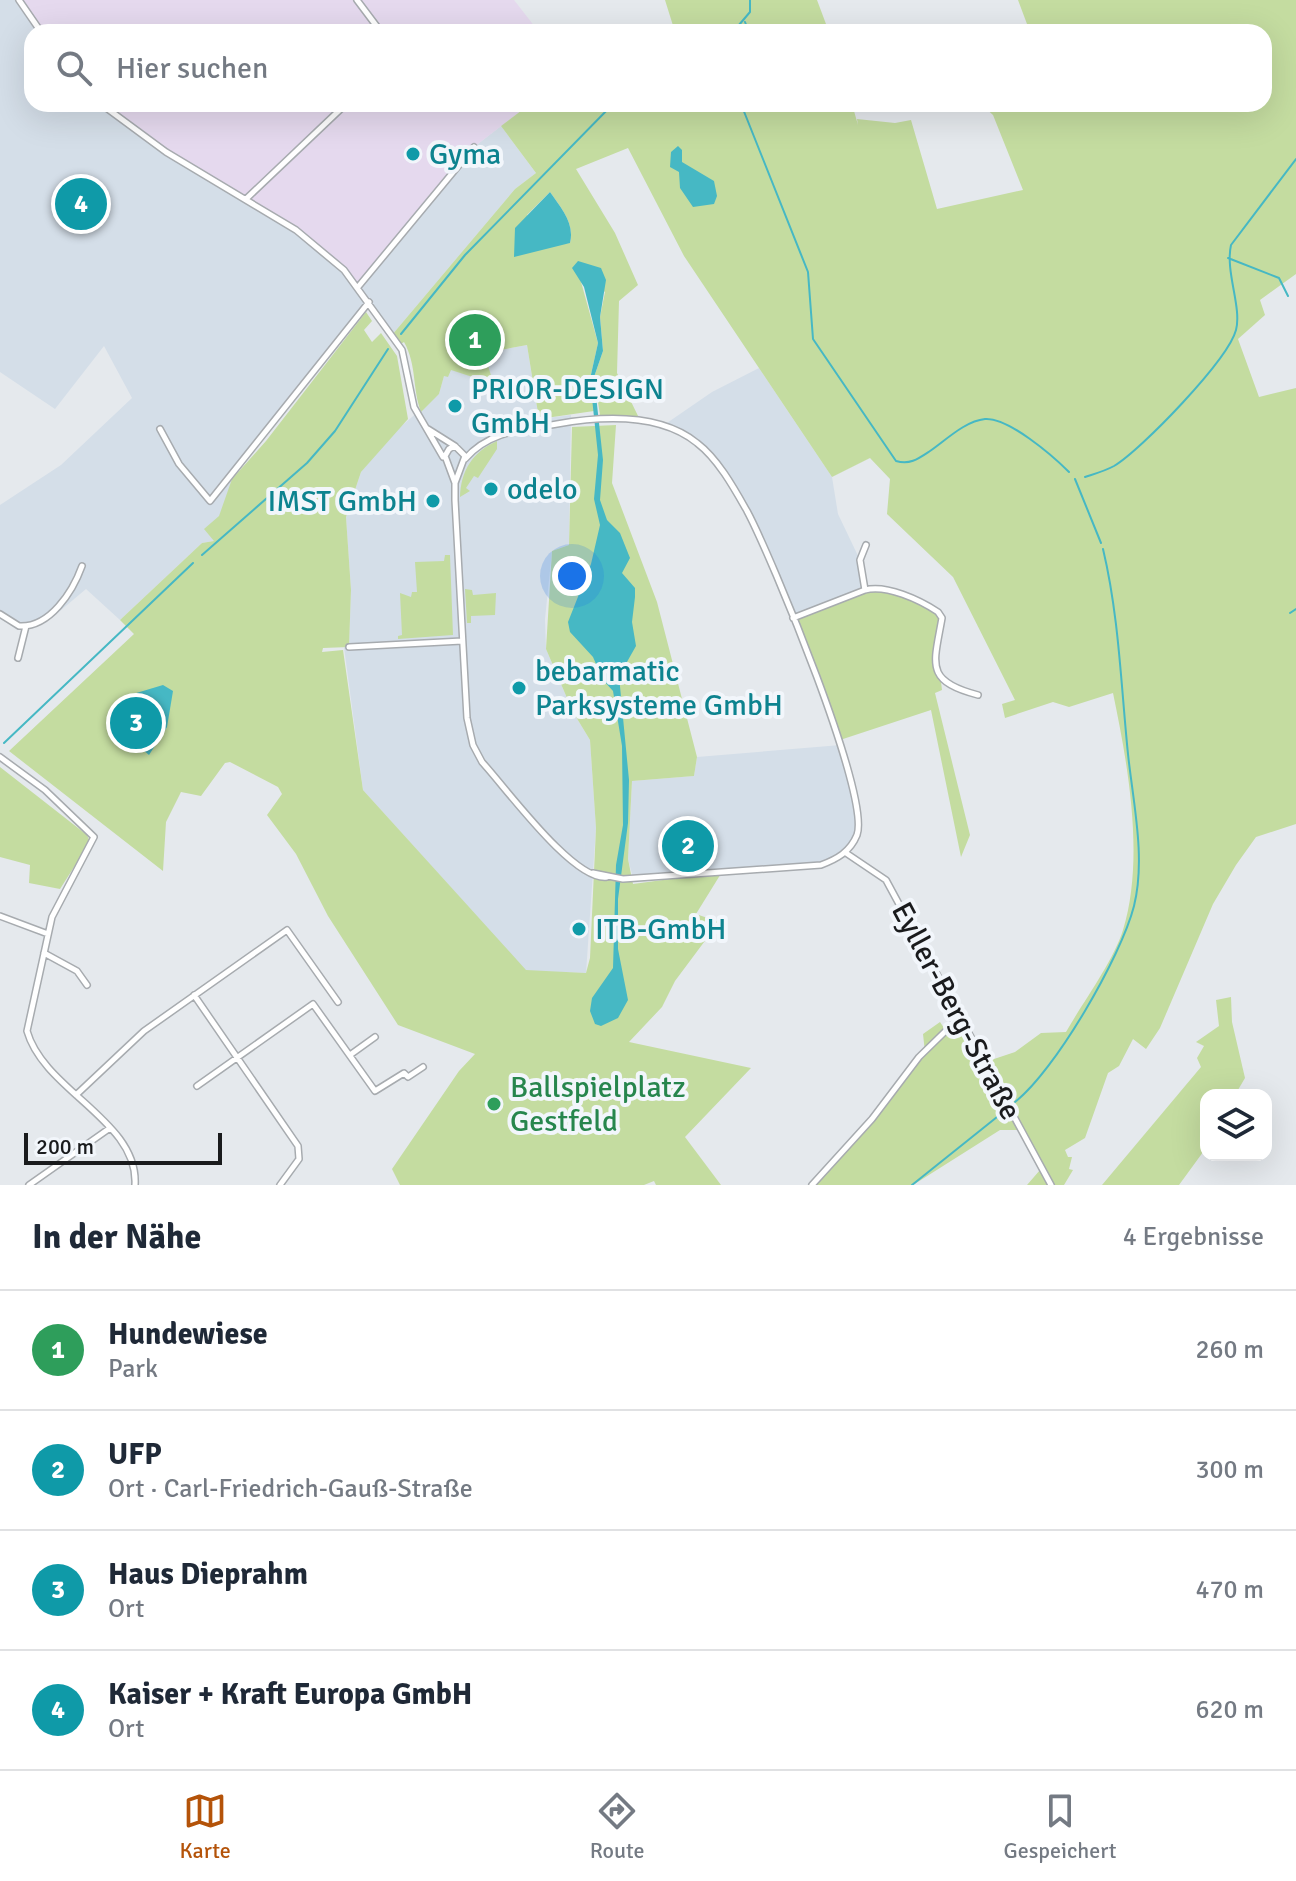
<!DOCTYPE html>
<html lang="de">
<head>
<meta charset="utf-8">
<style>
	body { margin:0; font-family:Signika,sans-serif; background:#f6f6f7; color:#1f2937 }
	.controls { position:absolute; right:24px; bottom:24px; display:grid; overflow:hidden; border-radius:16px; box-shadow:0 8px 32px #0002 }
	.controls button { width:72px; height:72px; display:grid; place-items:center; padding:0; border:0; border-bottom:2px solid #e0e1e3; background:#fff; color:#1f2937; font:40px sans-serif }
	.scale { position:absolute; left:24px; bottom:20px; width:198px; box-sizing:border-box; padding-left:8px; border:4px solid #1a1b1d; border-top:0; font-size:22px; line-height:28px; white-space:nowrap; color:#1a1b1d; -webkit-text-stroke:6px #f2f6fb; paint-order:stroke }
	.you { position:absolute; left:572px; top:576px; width:28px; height:28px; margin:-20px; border:6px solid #fff; border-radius:50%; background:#1a73e8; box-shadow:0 0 0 12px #1a73e833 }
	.badge { display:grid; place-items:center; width:52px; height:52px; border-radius:50%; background:#b45309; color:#fff; font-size:26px; font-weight:700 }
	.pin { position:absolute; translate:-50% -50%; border:4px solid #fff; box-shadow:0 2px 8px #0006 }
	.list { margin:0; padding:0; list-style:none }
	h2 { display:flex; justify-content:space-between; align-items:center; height:104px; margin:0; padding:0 32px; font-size:34px }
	h2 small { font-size:26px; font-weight:400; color:#747a83 }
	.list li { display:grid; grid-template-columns:52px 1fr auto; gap:24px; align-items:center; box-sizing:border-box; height:120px; padding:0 32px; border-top:2px solid #e0e1e3 }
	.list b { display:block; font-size:30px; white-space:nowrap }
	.list p { margin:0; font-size:26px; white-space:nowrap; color:#747a83 }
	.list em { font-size:26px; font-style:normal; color:#747a83 }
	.icon { flex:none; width:44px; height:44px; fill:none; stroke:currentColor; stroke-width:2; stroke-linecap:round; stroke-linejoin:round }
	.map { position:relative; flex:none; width:1296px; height:1185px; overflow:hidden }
	.search { position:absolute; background:#fff; box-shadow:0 8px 32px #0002; left:24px; right:24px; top:24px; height:88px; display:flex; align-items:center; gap:20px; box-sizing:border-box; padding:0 28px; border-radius:24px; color:#747a83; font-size:30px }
	.sheet { height:584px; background:#fff }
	nav { display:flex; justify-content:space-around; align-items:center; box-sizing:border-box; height:112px; border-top:2px solid #e0e1e3; background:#fff; font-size:22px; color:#747a83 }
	nav a { display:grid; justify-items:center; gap:4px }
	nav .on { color:#b45309 }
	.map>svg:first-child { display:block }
	.built { fill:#d4dee8 }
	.industrial { fill:#e5d9ee }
	.green { fill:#c4dca0; fill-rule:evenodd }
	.water { fill:#46b8c4 }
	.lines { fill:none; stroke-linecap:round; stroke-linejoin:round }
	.stream { stroke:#46b8c4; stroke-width:2 }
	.street-casing { stroke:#a7abaf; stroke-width:8 }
	.street { stroke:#fff; stroke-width:5 }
	.culture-dot { fill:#0f9aa8; stroke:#f2f6fb; stroke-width:3 }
	.leisure-dot { fill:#2e9e5b; stroke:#f2f6fb; stroke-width:3 }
	.labels { text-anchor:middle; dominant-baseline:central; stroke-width:8; stroke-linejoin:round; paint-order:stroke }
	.culture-label { font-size:30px; fill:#0d838f; stroke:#f2f6fb; text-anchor:start }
	.street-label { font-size:30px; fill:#1a1b1d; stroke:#f2f6fb }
	.leisure-label { font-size:30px; fill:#27864d; stroke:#f2f6fb; text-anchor:start }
</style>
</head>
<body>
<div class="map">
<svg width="1296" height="1185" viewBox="0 0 1296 1185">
	<rect width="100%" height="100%" fill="#e5e9ed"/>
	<path class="built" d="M0,0H19L41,32H32V104H111L474,147L501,126L536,173L515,189L392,335L369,302L232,479L214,541L202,543L120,620L86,589L54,616L30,629H19L0,619V505L61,465L132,398L104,346L55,409L0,372Z
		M527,345L539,419L571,415L569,545L552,551L545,619L546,649L573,712L590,740L596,828L586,973L526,971L363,790L344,647L349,646L351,590L346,517L361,472L392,434L439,394L444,376L451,369L489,382L494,388L484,353Z
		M759,368L832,477L838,514L860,560L865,590L793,618L753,523L720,468L698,443L664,425L712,392Z
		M841,745L859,818L857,835L846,853L821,865L633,878L628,859L632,781L694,776L697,757Z"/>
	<path class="industrial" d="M19,0H514L539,32H41Z
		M101,104H530L474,147L358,287L297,229L166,152Z"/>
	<path class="green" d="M665,0H817L829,32H675Z
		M1018,0H1296V274L1260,300L1265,315L1238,339L1259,397L1296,388V824L1256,837L1236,865L1213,904L1160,1028L1146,1049L1133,1039L1119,1066L1108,1073L1085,1138L1065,1150L1068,1157H1072L1069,1169L1073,1170L1064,1185H1027L1040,1170L1019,1130H1000L913,1185H812L925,1052L923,1034L940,1022L946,1031L960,1019L982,1063L1015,1052L1041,1033L1066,1032C1083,1002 1113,962 1123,930C1145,859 1128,765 1113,693L1069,707L1053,702L1005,718L1002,704L1015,700L953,577L887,514L890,479L870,458L832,477L684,256L628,148L576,169L615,233L638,285L619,301L617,373L640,420L600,415L594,377L603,351L600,317L605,292L578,271L598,343L590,379L594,411L539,419L527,345L484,353L495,388H488V382L451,370L448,377L444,376L439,394L421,412C412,389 417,365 404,342L399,345L392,335L515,189L536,173L501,126L530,104H852L858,125L857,119L895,123L911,120L937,209L1023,190L993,115L981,104H1264V32H1030ZM550,192C561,208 575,223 570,243L558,244L527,215Z
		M366,312L372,321L364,330L372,342L381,333L397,356L408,419L361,472L346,517L351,590L349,647L323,648L322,652L343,650L363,790L526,970L586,973L590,958L596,828L590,740L573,712L546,649L552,551L569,545L572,427L616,425L612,483L657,602L697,757L694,776L632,781L628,859L633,884L722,872L696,914L719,922L675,981L662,1007L629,1042L751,1068L685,1137L721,1185H656L654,1181L644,1185H400L392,1169L459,1071L475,1054L398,1025L328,916L296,854L267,815L282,794L278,787L230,762L225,763L201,796L181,792L166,822L163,871L9,751L134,634L120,620L202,543L214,541L204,529L219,516L232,479L266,441Z
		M497,441V449L478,478L474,476L466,488L470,491L460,497C461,471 472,452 497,441Z
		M445,555H450L453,635L398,639V636L402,635L400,593L411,597L412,592H417L415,562L444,561Z
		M875,587L916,600L938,612L941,623C929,648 940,666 942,690L935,693L970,835L961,857L931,710L840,740L793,618Z
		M465,589L472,590L473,595L496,593L495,615L471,616V623H467Z
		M0,767L87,835L90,842L60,889L29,883L30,865L0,857Z
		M1231,997L1232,1022L1245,1078L1235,1095H1206V1148L1179,1185H1102L1201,1067L1197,1058L1204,1046L1196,1042L1219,1026L1216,1000Z"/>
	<path class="water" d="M678,146L682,150V162L714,181L717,196L714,204L693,207L680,188L679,172L670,167L671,152Z
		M550,192C561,208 575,223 570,243L514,257L515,228Z
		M578,261L601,268L606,280L600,317L603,351L594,377L603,460L600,500L607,520L620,533L630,558L622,573L635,588V597L632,622L636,646L619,676L629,780L628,823L618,899V949L628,1000L618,1018L601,1026L595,1024L590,1011L592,998L613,968L616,865L623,825L622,746L613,691L603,680L593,657L570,632L568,622L591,564L600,525L594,499L598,455L590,379L598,343L584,287L572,268Z
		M163,685L173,691L167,727L149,755L142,749L164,722L160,705L142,699L132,703L116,720V727H111L107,719L133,694Z"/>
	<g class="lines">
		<path class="stream" d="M745,22L749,32
			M733,32L750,12V0
			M741,104L808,272L813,339L896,461C910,465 918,459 930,451C946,440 965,421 985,419C1008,417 1053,456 1069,472
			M1228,258L1279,278L1288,296
			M401,334L465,255L613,104
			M1085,477C1094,474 1105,471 1114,466C1141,450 1228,360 1236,330C1242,307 1225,272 1231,245L1296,159
			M1075,479L1101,543
			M202,555L307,463L335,431L388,349
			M1290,613L1296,609
			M4,743L193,563
			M1015,1102C1055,1071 1121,957 1134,906C1146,858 1133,802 1128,754C1121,686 1119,616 1103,549
			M912,1185L1002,1113"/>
		<defs>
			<path id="street" d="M19,0L41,32
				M357,0L381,32
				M101,104L166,152L296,230L344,270L402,350L414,407L443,457
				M246,199L346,104
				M358,287L474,147
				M160,429L179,464L210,501L369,302
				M428,429L455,446
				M465,459C489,431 522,430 557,424C602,416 660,413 697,443C718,459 734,488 747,511C771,556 871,796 857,835C850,852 837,859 821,865L623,879L593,873
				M455,483L445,456L449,449L455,446L465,456L455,483V500L467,718L473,745L482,762C506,788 574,882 607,877
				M865,590C886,584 920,600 938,612L942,618C934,664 924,681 978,695
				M0,614L19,626C50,628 73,591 82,566
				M793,618L865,590L860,560L866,545
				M349,647L462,641
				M18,658L26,626
				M0,757L45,790L94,837L52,917L27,1031C44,1091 139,1121 135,1185
				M846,853L886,880L1051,1185
				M0,916L48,934
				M44,953L77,971L87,985
				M194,995L298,1146L299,1159L280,1185
				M350,1055L375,1037
				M197,1086L313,1004L375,1091L404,1073L408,1077L423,1067
				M76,1095L144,1031L287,930L338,1002
				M29,1185L110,1128
				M812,1185L872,1119L919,1057L959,1018"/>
		</defs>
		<use href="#street" class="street-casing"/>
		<use href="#street" class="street"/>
	</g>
	<g class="culture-dot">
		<circle cx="413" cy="154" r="8"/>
		<circle cx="455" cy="406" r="8"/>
		<circle cx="491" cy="489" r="8"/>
		<circle cx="433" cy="501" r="8"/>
		<circle cx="519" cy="688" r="8"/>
		<circle cx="579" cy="929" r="8"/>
	</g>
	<circle class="leisure-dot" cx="494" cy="1104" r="8"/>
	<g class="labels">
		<g class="culture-label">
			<text x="429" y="154">Gyma</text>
			<text x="471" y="389">PRIOR-DESIGN<tspan x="471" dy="34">GmbH</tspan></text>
			<text x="507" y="489">odelo</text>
			<text x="417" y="501" text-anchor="end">IMST GmbH</text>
			<text x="535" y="671">bebarmatic<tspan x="535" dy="34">Parksysteme GmbH</tspan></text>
			<text x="595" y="929">ITB-GmbH</text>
		</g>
		<g class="street-label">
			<text transform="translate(956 1011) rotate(62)">Eyller-Berg-Straße</text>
		</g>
		<g class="leisure-label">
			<text x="510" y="1087">Ballspielplatz<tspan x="510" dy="34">Gestfeld</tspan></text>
		</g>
	</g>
</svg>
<div class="controls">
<button><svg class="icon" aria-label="layers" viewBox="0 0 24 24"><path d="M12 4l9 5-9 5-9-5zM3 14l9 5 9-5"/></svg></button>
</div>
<div class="scale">200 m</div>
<div class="you"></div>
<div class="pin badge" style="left:475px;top:340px;background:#2e9e5b">1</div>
<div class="pin badge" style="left:688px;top:846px;background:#0f9aa8">2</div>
<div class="pin badge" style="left:136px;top:723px;background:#0f9aa8">3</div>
<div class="pin badge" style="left:81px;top:204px;background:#0f9aa8">4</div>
<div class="search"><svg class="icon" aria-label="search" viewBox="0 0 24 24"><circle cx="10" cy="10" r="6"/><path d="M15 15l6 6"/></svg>Hier suchen</div>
</div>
<section class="sheet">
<h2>In der Nähe<small>4 Ergebnisse</small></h2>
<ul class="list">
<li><span class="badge" style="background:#2e9e5b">1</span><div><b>Hundewiese</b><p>Park</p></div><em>260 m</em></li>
<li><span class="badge" style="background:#0f9aa8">2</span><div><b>UFP</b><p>Ort · Carl-Friedrich-Gauß-Straße</p></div><em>300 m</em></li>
<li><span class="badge" style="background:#0f9aa8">3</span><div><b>Haus Dieprahm</b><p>Ort</p></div><em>470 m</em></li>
<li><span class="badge" style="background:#0f9aa8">4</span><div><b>Kaiser + Kraft Europa GmbH</b><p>Ort</p></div><em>620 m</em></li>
</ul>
</section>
<nav>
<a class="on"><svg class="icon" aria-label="map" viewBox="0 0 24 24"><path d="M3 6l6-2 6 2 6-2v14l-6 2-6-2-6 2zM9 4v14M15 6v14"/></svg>Karte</a>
<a><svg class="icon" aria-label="directions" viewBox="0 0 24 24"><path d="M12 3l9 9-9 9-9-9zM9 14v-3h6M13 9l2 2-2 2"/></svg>Route</a>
<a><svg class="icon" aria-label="saved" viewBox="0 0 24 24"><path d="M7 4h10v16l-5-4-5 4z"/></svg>Gespeichert</a>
</nav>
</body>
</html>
